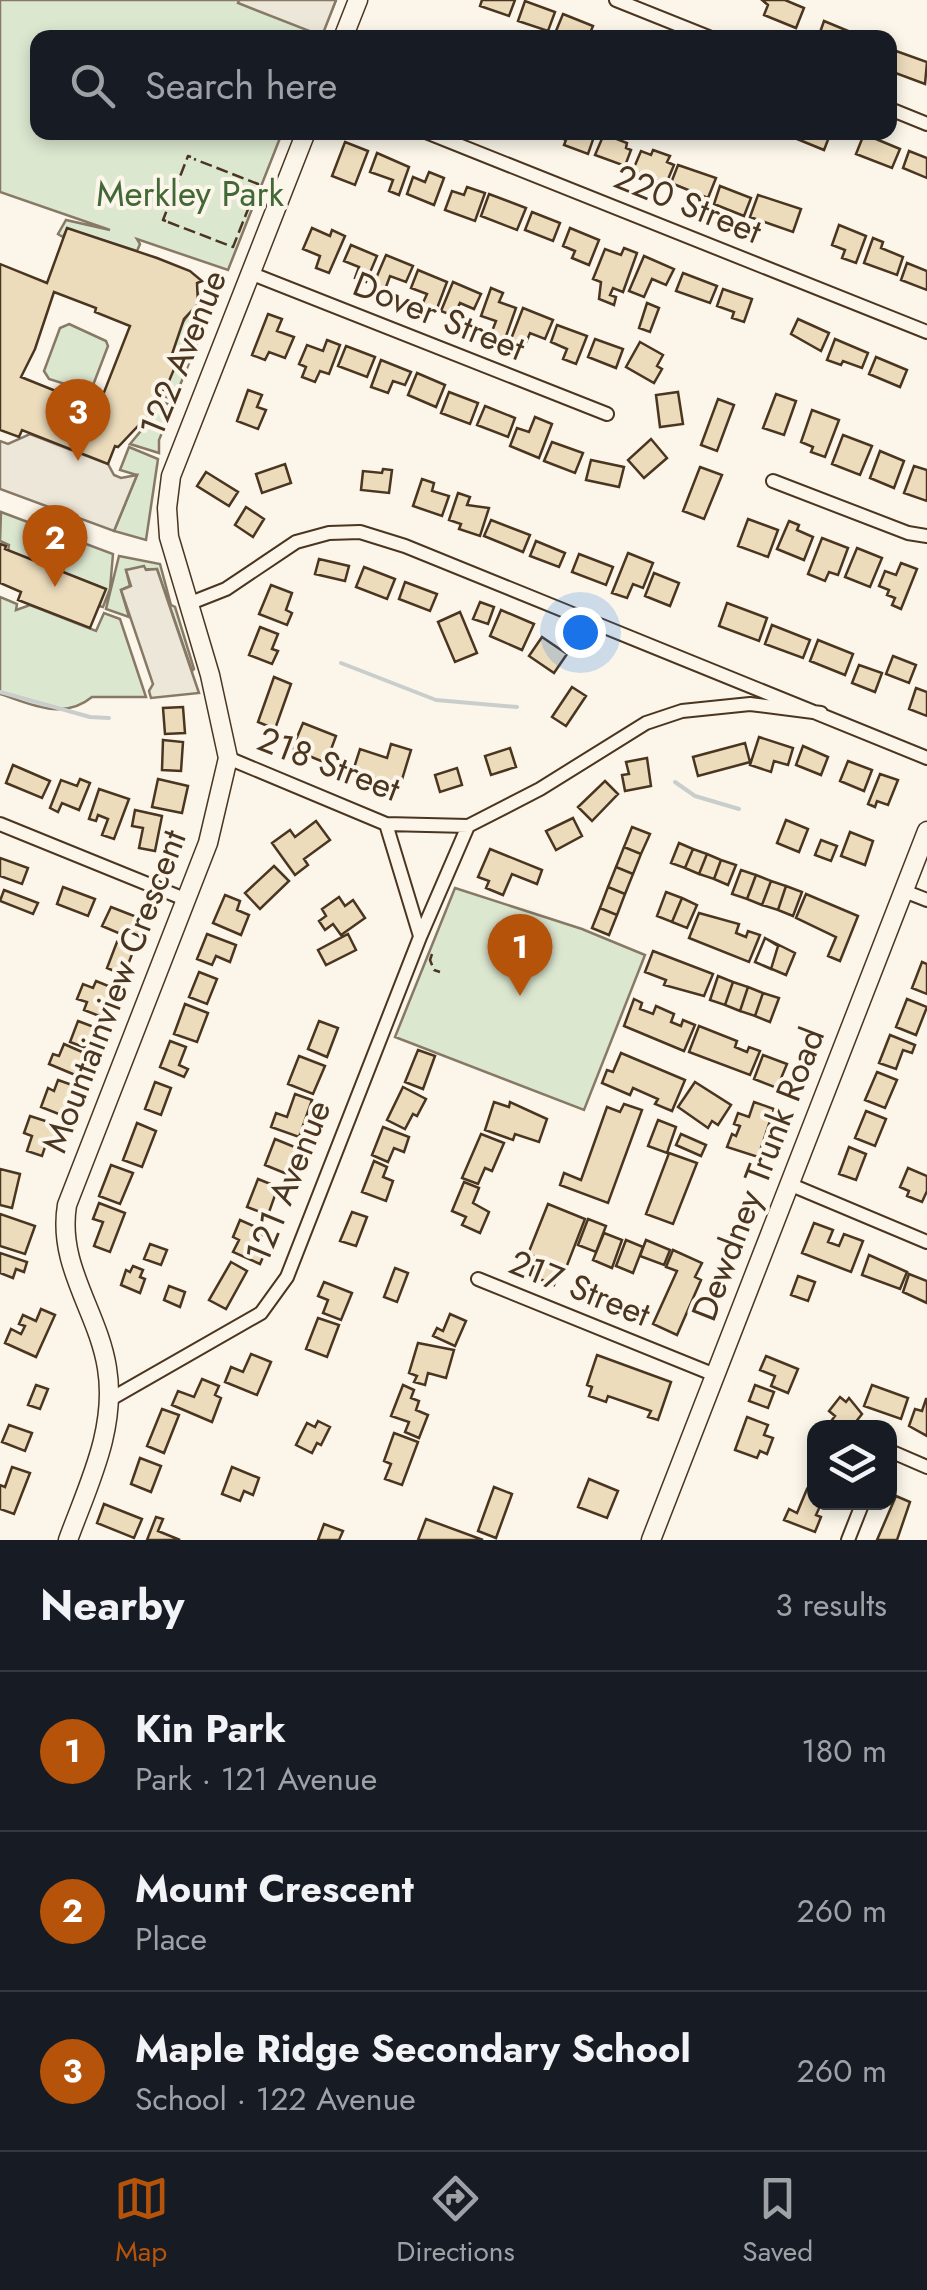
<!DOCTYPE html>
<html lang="en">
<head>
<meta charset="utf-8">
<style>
	body { margin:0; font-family:Jost,sans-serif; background:#20242c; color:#f1f3f6 }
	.controls { position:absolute; right:30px; bottom:30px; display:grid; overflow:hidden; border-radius:20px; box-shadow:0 5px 15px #0003 }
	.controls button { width:90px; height:90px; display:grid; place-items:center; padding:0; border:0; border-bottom:2px solid #363941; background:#171b24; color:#f1f3f6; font:50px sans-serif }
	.you { position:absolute; left:580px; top:632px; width:35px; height:35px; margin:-25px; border:8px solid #fff; border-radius:50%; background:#1a73e8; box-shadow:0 0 0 15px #1a73e833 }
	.badge { display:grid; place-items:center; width:65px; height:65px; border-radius:50%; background:#b45309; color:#fff; font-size:32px; font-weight:700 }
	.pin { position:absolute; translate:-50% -82px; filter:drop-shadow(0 2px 5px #0008) }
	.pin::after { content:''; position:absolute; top:52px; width:35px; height:30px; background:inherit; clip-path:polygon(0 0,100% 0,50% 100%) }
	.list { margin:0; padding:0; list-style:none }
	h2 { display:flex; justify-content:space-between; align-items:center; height:130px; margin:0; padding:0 40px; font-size:42px }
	h2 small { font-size:32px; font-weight:400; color:#9ea1a6 }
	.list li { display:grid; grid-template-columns:65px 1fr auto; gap:30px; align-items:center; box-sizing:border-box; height:160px; padding:0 40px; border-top:2px solid #363941 }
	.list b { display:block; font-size:38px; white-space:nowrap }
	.list p { margin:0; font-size:32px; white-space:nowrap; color:#9ea1a6 }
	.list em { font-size:32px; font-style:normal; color:#9ea1a6 }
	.icon { flex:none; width:55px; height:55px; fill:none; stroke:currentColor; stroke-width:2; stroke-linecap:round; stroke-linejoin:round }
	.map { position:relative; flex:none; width:927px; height:1540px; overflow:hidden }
	.search { position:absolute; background:#171b24; box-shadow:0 5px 15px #0003; left:30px; right:30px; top:30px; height:110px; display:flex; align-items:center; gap:25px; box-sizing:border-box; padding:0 35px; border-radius:20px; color:#9ea1a6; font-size:38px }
	.sheet { height:610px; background:#171b24 }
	nav { display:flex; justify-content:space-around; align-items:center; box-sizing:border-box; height:140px; border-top:2px solid #363941; background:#171b24; font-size:28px; color:#9ea1a6 }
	nav a { display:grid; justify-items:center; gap:5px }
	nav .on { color:#b45309 }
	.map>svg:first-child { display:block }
	.green { fill:#dce7d0; stroke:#887966; stroke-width:2.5 }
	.parking { fill:#ede7d9; stroke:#887966; stroke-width:2.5 }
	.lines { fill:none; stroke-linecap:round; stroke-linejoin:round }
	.stream { stroke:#c9cecd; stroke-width:4 }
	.building { fill:#ecdcbc; stroke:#4a3520; stroke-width:2.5; fill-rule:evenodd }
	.street-casing { stroke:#4a3520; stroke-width:16 }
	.secondary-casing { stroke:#4a3520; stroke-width:21 }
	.street { stroke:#fbf6e9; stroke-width:12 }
	.secondary { stroke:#fbf6e9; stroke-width:18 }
	.fence { stroke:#4a3520; stroke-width:2.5; stroke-dasharray:12 5; stroke-linecap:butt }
	.labels { text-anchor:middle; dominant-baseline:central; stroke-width:8; stroke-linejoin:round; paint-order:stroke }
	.park-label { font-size:35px; fill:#436837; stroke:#fbf6e9 }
	.street-label { font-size:35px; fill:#4a3520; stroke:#fbf6e9 }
</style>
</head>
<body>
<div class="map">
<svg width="927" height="1540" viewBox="0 0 927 1540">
	<rect width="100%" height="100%" fill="#fbf6e9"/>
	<path class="green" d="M0,0H336L321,37L38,38V132L282,133L228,270L137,239L140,244L137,251L67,229L63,237L58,234L66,220L110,230L0,192Z
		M209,286L219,290L174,400L161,395C167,372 172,342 183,322C190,310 198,309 198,293L206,292Z
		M69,324L106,341L108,346L92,388L87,391L49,379L44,371L60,328Z
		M154,399L173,406L159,440V453L130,444L144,427Z
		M129,447L158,459L146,540L114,531L137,475L120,470Z
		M1,512L113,554L110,589L103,607L99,606L105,589L8,551L9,545L0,541Z
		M119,556L160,564L171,605L175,607L194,669L192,671L157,569L126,570L130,586L121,590L129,617L106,609Z
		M0,597L17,604L16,610L30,605L96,631L104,613L120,619L146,697H92C63,721 31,704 0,694Z
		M455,888L582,929L645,955L584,1110L395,1037Z"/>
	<path class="parking" d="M239,0H336L322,36L238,3Z
		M30,434L108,464L114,475L121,478L137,475L114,531L0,489V441L8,444Z
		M144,566L146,570L157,569L199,693L151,698L149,691L153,684L121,590L131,586L126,570Z"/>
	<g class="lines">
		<path class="stream" d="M341,663L436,700L517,707
			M0,692L90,717L109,718
			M675,782L695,796L739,809"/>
	</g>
	<path class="building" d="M482,0H515L509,16L480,6Z
		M762,0H785L804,8L796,28L764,15L768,5Z
		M525,1L555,12L548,31L518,21Z
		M563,14L593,26L588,38H570L556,31Z
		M824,21L865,38H818Z
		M896,51L927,62L925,84L890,71Z
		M561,132L595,134L588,154L564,145L566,140L559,137Z
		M780,132H831L824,150Z
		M604,134L627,143L626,148L631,150L625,166L595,155Z
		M864,134L900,149L892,168L856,154Z
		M345,142L368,151L355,185L332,176Z
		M653,150L670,156L667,162L674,165L666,184L633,170L641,151L651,155Z
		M909,151L927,158V178L903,168Z
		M377,153L409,167L399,195L389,191L393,180L370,172Z
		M678,165L716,178L708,198L671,183Z
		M429,172L444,178L434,205L407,194L413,177L425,182Z
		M720,186L751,198L744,216L714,204Z
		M467,187L485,193L475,221L445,210L452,191L464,195Z
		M489,194L526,208L517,230L481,216Z
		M758,195L801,209L793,232L750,217Z
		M532,212L560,223L553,241L525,230Z
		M839,225L866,236L856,263L842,258L845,250L832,245Z
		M67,228L157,258L190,271L202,281L197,283L198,304L184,319L171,357L178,360L169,381L158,400L154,399L144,427L139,425L118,447L115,446L108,464L22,430L19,437L0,430V264L47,283ZM54,292L96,308L95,312L130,326L101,400L92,397L89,403L83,402L21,377L35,349Z
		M312,228L330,236L332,230L345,236L329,273L316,268L320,256L303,249Z
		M570,228L599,240L589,265L572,258L575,251L563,246Z
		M873,238L883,242L881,248L903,257L897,275L864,263Z
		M351,245L377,256L366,282L355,278L359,267L344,261Z
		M624,248L637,253L623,292L613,288L610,295L616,297L614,305L599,299L601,282L593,279L605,249L621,255Z
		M386,255L413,266L406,282L390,276L383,295L371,290Z
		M644,256L674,269L666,285L652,279L644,297L629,291Z
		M907,263L927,271V290L901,280Z
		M418,270L447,282L436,311L422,305L427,294L411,288Z
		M683,273L717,286L710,303L676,291Z
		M453,282L481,294L474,309L460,303L454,316L441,311Z
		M491,288L503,293L499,302L516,308L505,339L491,334L496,321L481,316Z
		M723,289L752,299L744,322L732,318L734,312L717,306Z
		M647,303L659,308L650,332L639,328Z
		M523,308L553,320L545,339L530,333L525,345L511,339Z
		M268,314L282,319L277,331L294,337L285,358L269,352L265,360L252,355Z
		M798,319L829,333L821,351L791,334Z
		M557,325L587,336L576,364L563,359L567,349L551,342Z
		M595,339L623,349L616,368L588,357Z
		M835,339L868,353L862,368L843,361L841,365L827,360Z
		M327,340L340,345L329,374L320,371L315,382L302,377L306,367L299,364L307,345L323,351Z
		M640,342L663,355L657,366L662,369L654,383L626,367Z
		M346,346L375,357L367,377L338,366Z
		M876,357L907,370L900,387L869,374Z
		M381,360L411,372L405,385L393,381L388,393L371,387Z
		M417,373L445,385L436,407L408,395Z
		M248,390L262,395L257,407L266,410L258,429L237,421Z
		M449,392L478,403L470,424L441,413Z
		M678,392L683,424L660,427L656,395Z
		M776,394L796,401L784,435L763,428Z
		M718,399L734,405L717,451L701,445Z
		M485,406L515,418L508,437L477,425Z
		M812,410L839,420L825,457L811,452L813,447L801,442Z
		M535,417L552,424L539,458L510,446L517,428L529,432Z
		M843,435L872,446L860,475L832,464Z
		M651,439L667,458L644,478L628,460Z
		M552,442L583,453L575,473L544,461Z
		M880,451L904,461L894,488L870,478Z
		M591,460L624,467L619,487L586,480Z
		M285,464L291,483L262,493L256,474Z
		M914,466L927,470V501L904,493Z
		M700,467L722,475L704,519L683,511Z
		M383,469L392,470L389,493L361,490L363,471L382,473Z
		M206,472L238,492L229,506L197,486Z
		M422,479L434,483L432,491L449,496L442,516L413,506Z
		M458,493L470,497L467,505L489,508L480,536L459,529L461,524L449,520Z
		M246,507L264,519L253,537L235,525Z
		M748,519L778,530L768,557L738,546Z
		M491,520L530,535L523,552L484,536Z
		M789,521L799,525L797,530L813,537L804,560L777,549Z
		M822,538L848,548L838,575L829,572L825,581L808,574Z
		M536,541L565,553L559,567L530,556Z
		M0,544L6,546L5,549L106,589L90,628L18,600L21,592L0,583Z
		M857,548L882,558L870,587L845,577Z
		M628,553L653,563L643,588L633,584L627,598L612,593Z
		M579,554L613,567L606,585L572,572Z
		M319,559L349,566L345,581L315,574Z
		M901,563L917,569L901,609L892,605L895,598L887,595L889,590L879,586L885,571L896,575Z
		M364,567L395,579L387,599L356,587Z
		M654,573L679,583L670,606L645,596Z
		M405,582L437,594L430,611L399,599Z
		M271,585L292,593L286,610L292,613L287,625L259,614Z
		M480,602L494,607L488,624L473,619Z
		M727,603L767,618L759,641L719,626Z
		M501,610L534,624L522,650L490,636Z
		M460,612L477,653L455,662L438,622Z
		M772,625L810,640L803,658L765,644Z
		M260,627L278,634L272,649L278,651L272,664L249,655Z
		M542,637L567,654L554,673L529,656Z
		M818,640L853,654L845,675L810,661Z
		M893,656L916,665L909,683L886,674Z
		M859,665L882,673L875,692L852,683Z
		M274,677L291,684L275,729L258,722Z
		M572,687L586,696L566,726L552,717Z
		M916,688L927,692V716L909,709Z
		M183,707L185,733L165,734L163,708Z
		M303,723L336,736L326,763L292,749Z
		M759,737L793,748L788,765L774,761L771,772L750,765Z
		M163,740L183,742L181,771L162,770Z
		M745,743L750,762L698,776L693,757Z
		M391,744L411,750L400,786L353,771L360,749L387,758Z
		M803,746L828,757L821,775L796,765Z
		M510,748L516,767L491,775L485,756Z
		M647,758L651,786L625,791L622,775L629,774L626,762Z
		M848,761L872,770L864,791L840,781Z
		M13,765L50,781L42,798L6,783Z
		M457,768L462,785L440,792L435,775Z
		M880,774L898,780L888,805L877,801L875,807L868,804Z
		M80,779L90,783L79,810L62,803L58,812L50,808L61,780L77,786Z
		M158,779L188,786L182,813L152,807Z
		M605,781L618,794L592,821L578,807Z
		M99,789L129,799L114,839L102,835L108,819L98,815L96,821L89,819Z
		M135,810L162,816L155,851L139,848L143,828L132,826Z
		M573,818L582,836L556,850L546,831Z
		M786,820L808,829L799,852L777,843Z
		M316,821L330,840L304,859L308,865L295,875L272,843L290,830L295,837Z
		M632,827L650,834L641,854L624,847Z
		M850,832L873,841L865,865L841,856Z
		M821,840L837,846L831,861L815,855Z
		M679,843L693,849L685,868L671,863Z
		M624,847L641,854L633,874L616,867Z
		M490,849L542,870L537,884L512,874L503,895L486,888L489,881L478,877Z
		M693,849L707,854L699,874L685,868Z
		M707,854L721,860L714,879L699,874Z
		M0,858L28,868L22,884L0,876Z
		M721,860L736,865L728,885L714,879Z
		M274,866L289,881L260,909L245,893Z
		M616,867L633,874L625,894L608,887Z
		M741,870L756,875L747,899L732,894Z
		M756,875L771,881L762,905L747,899Z
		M771,881L786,886L778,910L762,905Z
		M786,886L802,892L793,916L778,910Z
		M63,887L95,899L88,916L57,904Z
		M608,887L625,894L617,915L600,908Z
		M4,890L38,903L33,914L0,901Z
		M666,892L682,898L672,922L657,916Z
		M806,894L858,916L840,961L828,956L836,937L796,918Z
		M225,895L240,901L237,910L249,915L241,935L213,923Z
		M339,897L345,906L353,900L365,918L341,935L333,924L325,930L319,921L326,916L322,909Z
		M682,898L697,905L687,928L672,922Z
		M111,907L147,921L141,937L126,930L123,935L102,926Z
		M600,908L617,915L609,935L592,928Z
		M699,913L739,924L736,933L746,937L748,931L760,935L749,962L689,938Z
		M207,934L236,945L230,962L216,956L212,965L197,959Z
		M348,934L356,950L326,965L318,950Z
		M765,938L778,946L771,969L755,962Z
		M765,938L795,953L786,975L755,962Z
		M117,942L134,949L124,975L107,968Z
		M653,951L713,974L704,996L664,985L666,980L645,972Z
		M922,962L927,964V994L912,988Z
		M199,972L217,979L207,1004L189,997Z
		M718,976L733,982L725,1005L710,1000Z
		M96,981L118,990L107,1019L84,1010L87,1002L77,999L83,984L93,988Z
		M733,982L748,987L740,1011L725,1005Z
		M748,987L763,993L755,1016L740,1011Z
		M763,993L779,998L770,1022L755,1016Z
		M634,999L642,1003L640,1009L653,1014L656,1006L674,1014L671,1022L681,1026L683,1020L695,1025L684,1051L624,1026Z
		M907,999L927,1007L916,1035L896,1027Z
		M185,1004L208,1013L197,1042L174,1034Z
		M78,1021L94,1027L86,1048L70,1042Z
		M319,1021L338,1028L327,1057L308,1049Z
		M699,1026L737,1041L735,1047L747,1052L749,1047L760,1051L750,1075L689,1052Z
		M890,1035L915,1045L912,1053L903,1050L896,1069L879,1063Z
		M170,1041L186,1047L179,1065L188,1069L184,1077L160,1067Z
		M64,1044L89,1055L80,1077L49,1064L53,1054L59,1056Z
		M418,1050L435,1056L423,1089L405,1082Z
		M621,1053L685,1080L672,1111L655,1104L658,1099L633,1088L630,1095L602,1083L607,1070L613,1072Z
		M763,1055L787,1064L777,1088L754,1079Z
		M299,1056L325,1066L313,1094L288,1084Z
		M877,1072L897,1080L885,1108L865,1100Z
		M58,1080L75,1086L64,1116L41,1107L48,1088L54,1091Z
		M155,1082L171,1088L161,1115L145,1109Z
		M695,1082L731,1105L718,1125L712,1121L708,1128L678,1107Z
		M403,1087L426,1099L417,1116L413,1114L405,1129L387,1120Z
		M295,1094L312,1100L299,1137L271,1127L276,1113L287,1117Z
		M494,1102L509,1107L510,1102L547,1119L539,1142L515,1134L513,1140L485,1130Z
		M754,1102L774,1109L758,1157L727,1147L732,1134L736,1136L740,1126L734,1124L738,1113L749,1117Z
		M624,1104L642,1110L608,1203L560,1185L564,1173L581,1180L607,1107L620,1112Z
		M866,1111L886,1119L875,1146L855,1138Z
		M30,1116L61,1126L54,1146L46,1144L42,1156L27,1151L32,1136L24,1133Z
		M658,1120L676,1127L667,1153L648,1146Z
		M137,1123L156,1131L142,1167L123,1160Z
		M383,1127L409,1137L404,1152L394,1148L388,1162L372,1155Z
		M481,1134L504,1143L492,1171L485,1168L478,1184L462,1178Z
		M681,1134L706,1145L701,1156L676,1145Z
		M275,1139L297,1148L287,1174L265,1165Z
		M849,1147L866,1154L856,1180L839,1174Z
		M669,1153L697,1163L673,1224L646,1214Z
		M374,1161L387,1167L383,1177L393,1181L386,1201L362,1192Z
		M111,1165L133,1173L120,1204L99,1196Z
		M908,1168L927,1176V1191L922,1202L907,1196L909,1191L900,1187Z
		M0,1169L20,1174L12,1208L0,1205Z
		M258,1179L278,1187L268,1215L247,1207Z
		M464,1182L479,1188L473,1203L489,1212L480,1233L462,1225L466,1217L452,1211Z
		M99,1203L125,1213L110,1252L94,1246L103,1222L93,1219Z
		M548,1204L585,1219L566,1268L528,1254Z
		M352,1212L367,1217L356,1246L340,1241Z
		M0,1214L35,1226L25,1254L0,1246Z
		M588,1219L606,1226L596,1252L578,1245Z
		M240,1220L265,1231L258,1247L266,1250L260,1264L233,1252L239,1240L233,1237Z
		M814,1223L833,1230L828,1242L839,1246L844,1234L863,1241L851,1272L802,1253Z
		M604,1233L622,1240L612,1268L593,1260Z
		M626,1240L643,1247L633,1273L616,1266Z
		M646,1240L670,1250L664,1265L640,1256Z
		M150,1244L167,1250L161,1265L144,1259Z
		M673,1250L702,1263L695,1277L701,1280L677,1335L653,1324L677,1271L666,1267Z
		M0,1253L27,1262L24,1272L16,1269L13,1278L0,1273Z
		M869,1255L907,1272L900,1289L862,1275Z
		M537,1257L561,1267L554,1285L530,1275Z
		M231,1262L247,1271L226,1309L209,1300Z
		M133,1266L143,1270L140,1277L145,1279L140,1293L121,1285L126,1270L130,1272Z
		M395,1268L408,1273L397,1302L384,1297Z
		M909,1274L927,1281V1303L903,1292Z
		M798,1276L815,1282L808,1301L791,1295Z
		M324,1282L352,1293L341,1320L323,1313L328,1300L318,1296Z
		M169,1286L185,1292L180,1307L164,1300Z
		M41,1309L55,1315L36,1357L5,1343L11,1329L21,1334L25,1326L19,1324L23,1315L36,1321Z
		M450,1314L466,1321L455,1346L433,1336L437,1328L443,1331Z
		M318,1318L339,1325L327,1357L306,1349Z
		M418,1343L454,1350L446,1378L428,1373L425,1385L414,1382L417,1376L409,1373Z
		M251,1354L271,1362L257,1395L225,1382L231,1367L243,1372Z
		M597,1355L671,1382L658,1420L648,1417L651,1411L608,1396L606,1402L589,1396L592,1387L587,1385Z
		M766,1356L798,1369L788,1393L771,1386L775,1376L760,1370Z
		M202,1379L219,1386L215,1395L221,1398L212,1422L172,1405L178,1391L194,1397Z
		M36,1385L48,1389L40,1409L28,1405Z
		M403,1385L414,1390L411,1398L419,1401L416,1410L428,1415L419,1438L405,1432L409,1422L391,1416Z
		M755,1385L774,1392L768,1408L749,1401Z
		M872,1385L908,1398L901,1419L864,1406Z
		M840,1397L846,1402L849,1398L862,1414L851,1428H826L835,1416L829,1411Z
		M926,1399H927V1436L909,1426L915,1409L922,1411Z
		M162,1409L179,1415L164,1453L147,1446Z
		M747,1417L768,1425L764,1435L773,1438L767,1454L760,1451L757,1458L735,1450Z
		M318,1421L330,1427L321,1445L317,1443L312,1453L296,1445L307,1423L315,1427Z
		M9,1425L32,1433L25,1451L2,1442Z
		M394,1433L418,1442L402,1485L385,1479L391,1464L384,1461Z
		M140,1458L161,1466L151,1492L131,1484Z
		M12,1467L30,1473L14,1514L0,1509V1485L5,1487Z
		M232,1467L259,1478L253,1495L244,1491L240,1501L222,1494Z
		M589,1479L618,1491L607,1518L578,1507Z
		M494,1487L512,1494L496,1538L478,1531Z
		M807,1489L814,1492V1502H822L816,1515L821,1517L815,1532L784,1520L789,1509L797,1513Z
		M896,1496L910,1502L897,1540H877Z
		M104,1504L142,1519L134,1538L97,1523Z
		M156,1517L163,1519L158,1531L180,1540H147Z
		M426,1519L483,1540H418Z
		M324,1524L343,1531L339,1540H318Z"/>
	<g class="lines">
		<defs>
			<path id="street" d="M616,0L711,38
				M890,109L927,124
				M426,132L927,332
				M250,273L607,414
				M773,481L908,533L927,536
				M188,604L226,589L296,542L329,533L360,532L405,546L927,758
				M228,758L386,824L468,826
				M0,824L187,900
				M386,824L420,936
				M904,891L927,900
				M789,1184L927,1242
				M478,1279L715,1375
				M109,1400L261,1313L287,1277L420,937L468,826L540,789L646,723L682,711L750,704L821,713
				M890,1451L927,1467
				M848,1540L863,1502"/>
			<path id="secondary" d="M343,38L358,0
				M68,1540C88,1485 117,1429 107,1368C98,1311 57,1266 67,1205L208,843L228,758L210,675L169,537L167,508L171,476L306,132
				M651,1540L927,831"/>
		</defs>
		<use href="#street" class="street-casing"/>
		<use href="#secondary" class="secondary-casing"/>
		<use href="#street" class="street"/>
		<use href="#secondary" class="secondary"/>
		<path class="fence" d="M166,221L163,220L188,156L191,157
			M168,222L233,247L258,184L194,159
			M432,954L430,960L434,970L440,972"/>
	</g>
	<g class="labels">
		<g class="park-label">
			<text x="190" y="194">Merkley Park</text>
		</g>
		<g class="street-label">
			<text transform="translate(688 204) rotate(22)">220 Street</text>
			<text transform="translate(439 316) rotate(22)">Dover Street</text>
			<text transform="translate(183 353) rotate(-68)">122 Avenue</text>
			<text transform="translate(329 764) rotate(21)">218 Street</text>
			<text transform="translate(114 991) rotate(-69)">Mountainview Crescent</text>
			<text transform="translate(758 1174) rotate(-69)">Dewdney Trunk Road</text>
			<text transform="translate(288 1181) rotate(-68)">121 Avenue</text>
			<text transform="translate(580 1288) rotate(22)">217 Street</text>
		</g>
	</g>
</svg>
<div class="controls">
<button><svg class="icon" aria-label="layers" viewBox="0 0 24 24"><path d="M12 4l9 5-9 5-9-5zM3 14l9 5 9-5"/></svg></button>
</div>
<div class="you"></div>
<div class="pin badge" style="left:520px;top:996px">1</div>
<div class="pin badge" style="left:55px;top:587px">2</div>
<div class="pin badge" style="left:78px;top:461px">3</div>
<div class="search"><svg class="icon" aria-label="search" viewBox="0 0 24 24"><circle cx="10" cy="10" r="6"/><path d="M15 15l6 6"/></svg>Search here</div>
</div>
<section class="sheet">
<h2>Nearby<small>3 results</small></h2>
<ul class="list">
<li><span class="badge">1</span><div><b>Kin Park</b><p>Park · 121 Avenue</p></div><em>180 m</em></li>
<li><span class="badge">2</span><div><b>Mount Crescent</b><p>Place</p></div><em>260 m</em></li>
<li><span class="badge">3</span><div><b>Maple Ridge Secondary School</b><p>School · 122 Avenue</p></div><em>260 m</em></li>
</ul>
</section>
<nav>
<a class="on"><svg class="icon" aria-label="map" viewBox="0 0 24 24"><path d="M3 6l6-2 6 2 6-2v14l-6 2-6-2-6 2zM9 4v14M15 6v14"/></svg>Map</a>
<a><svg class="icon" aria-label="directions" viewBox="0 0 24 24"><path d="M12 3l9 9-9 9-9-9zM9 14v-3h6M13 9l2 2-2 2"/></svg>Directions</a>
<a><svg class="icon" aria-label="saved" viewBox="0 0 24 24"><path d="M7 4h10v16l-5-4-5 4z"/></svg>Saved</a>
</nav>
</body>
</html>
